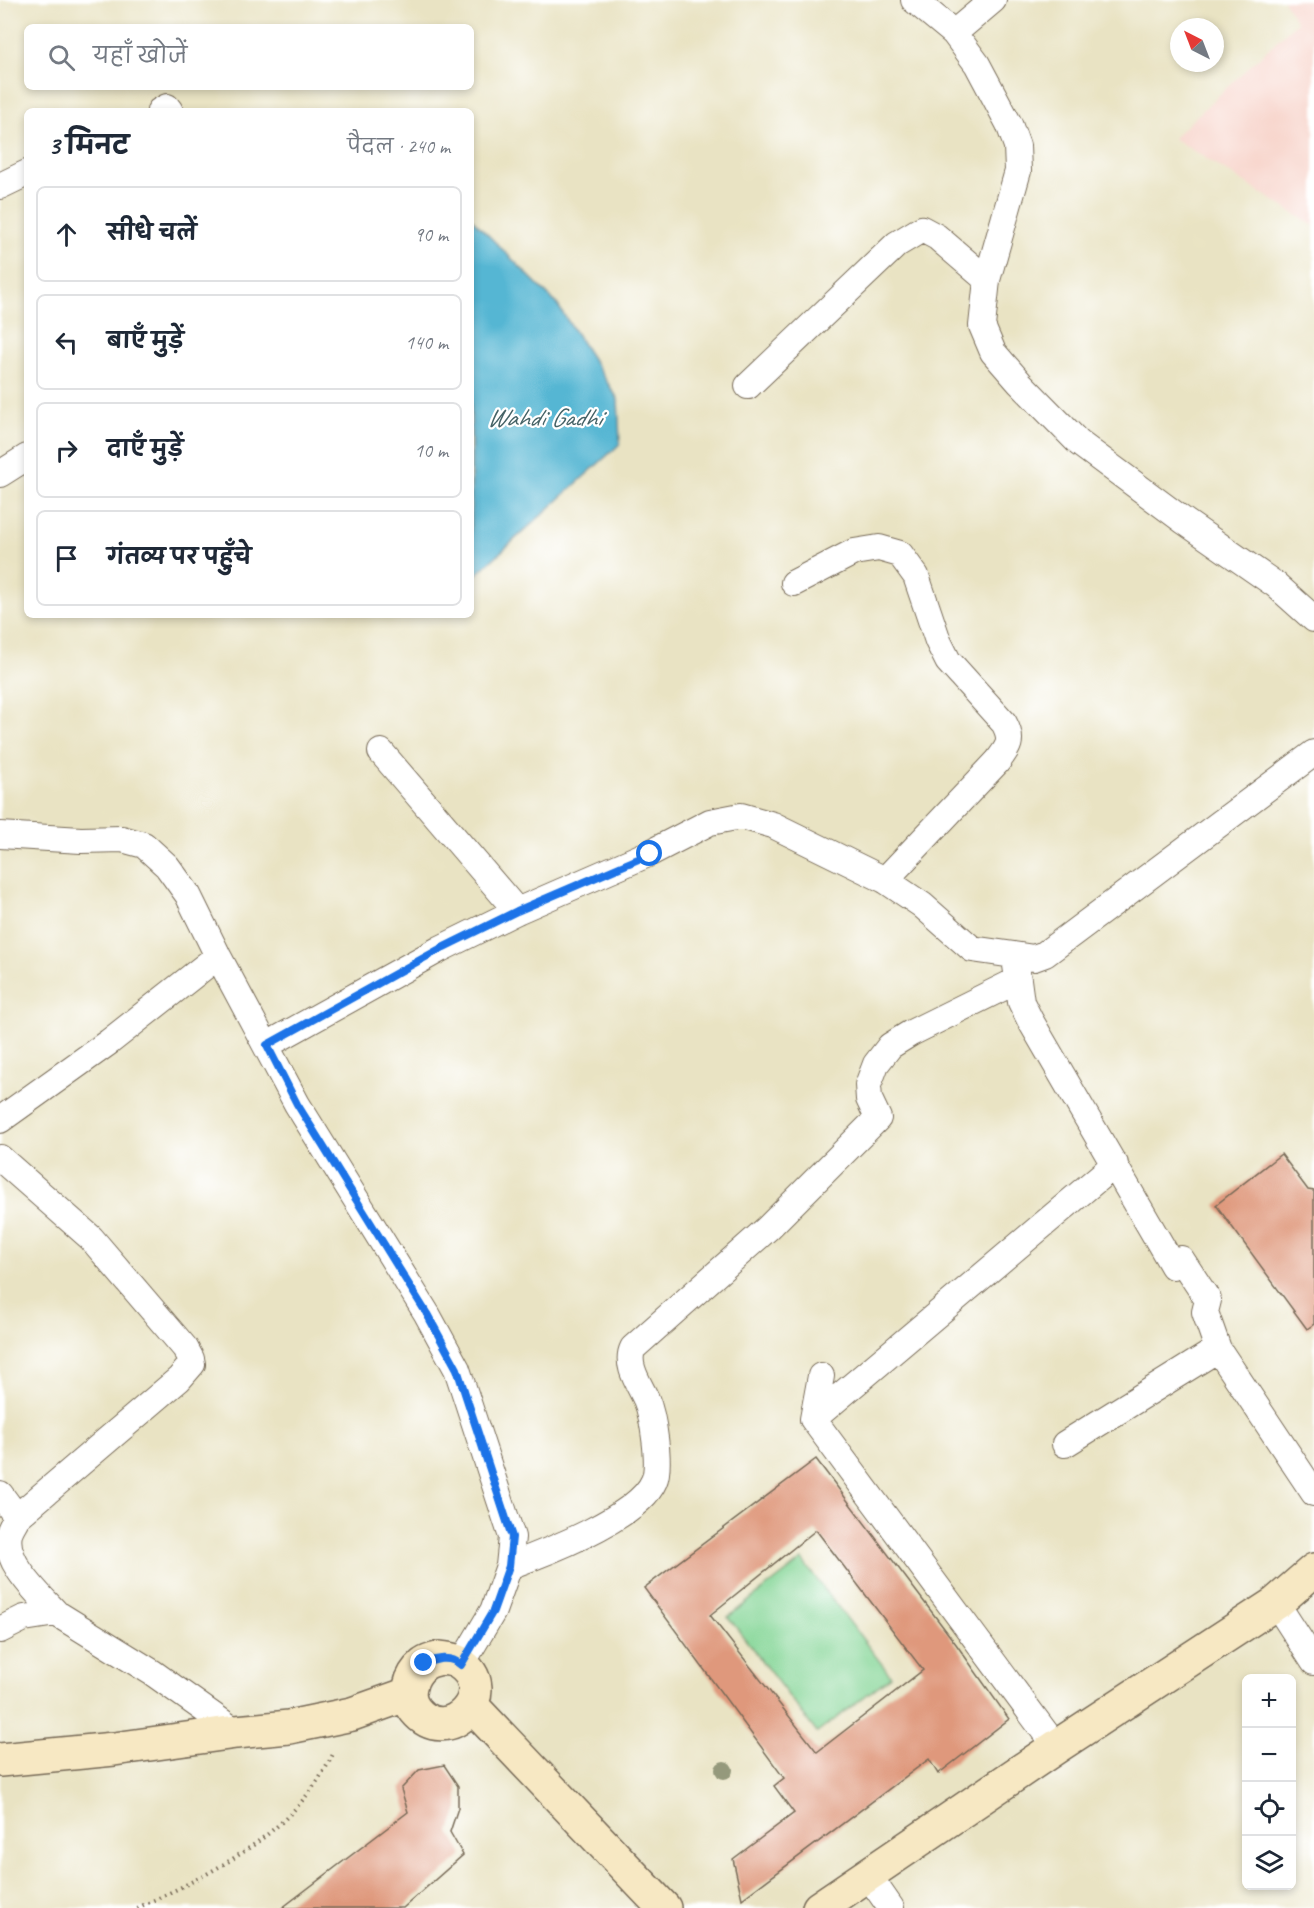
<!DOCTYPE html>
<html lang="hi">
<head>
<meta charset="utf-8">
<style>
	body { margin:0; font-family:Caveat,"Playpen Sans Deva",sans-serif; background:#f6f6f7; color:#1f2937 }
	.controls { position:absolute; right:18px; bottom:18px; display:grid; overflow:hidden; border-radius:9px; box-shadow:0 3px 9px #0003 }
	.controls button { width:54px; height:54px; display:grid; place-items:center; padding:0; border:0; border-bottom:2px solid #e0e1e3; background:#fff; color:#1f2937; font:30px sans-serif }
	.compass { position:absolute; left:1170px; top:18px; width:54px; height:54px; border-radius:50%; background:#fff; box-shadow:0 3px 9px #0003; rotate:318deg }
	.stop { position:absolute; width:18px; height:18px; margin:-14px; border:4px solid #1a73e8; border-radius:50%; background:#fff }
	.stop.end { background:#1a73e8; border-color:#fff; box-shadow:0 2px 6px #0008 }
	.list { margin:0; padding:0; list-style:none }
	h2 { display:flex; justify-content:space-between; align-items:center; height:78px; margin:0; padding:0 24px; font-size:26px }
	h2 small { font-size:20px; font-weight:400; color:#747a83 }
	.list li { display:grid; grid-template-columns:39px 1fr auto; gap:18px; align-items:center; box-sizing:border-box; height:96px; margin:0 12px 12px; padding:0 12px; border:2px solid #e0e1e3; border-radius:9px }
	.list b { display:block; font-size:22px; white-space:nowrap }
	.list em { font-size:20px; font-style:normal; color:#747a83 }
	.icon { flex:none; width:33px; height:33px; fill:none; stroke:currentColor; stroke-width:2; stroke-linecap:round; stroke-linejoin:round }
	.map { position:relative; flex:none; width:1314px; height:1908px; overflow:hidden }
	.search { position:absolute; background:#fff; box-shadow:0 3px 9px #0003; left:24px; top:24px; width:450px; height:66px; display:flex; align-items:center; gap:15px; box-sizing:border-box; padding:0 21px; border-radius:9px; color:#747a83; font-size:22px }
	.panel { position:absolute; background:#fff; box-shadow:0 3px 9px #0003; left:24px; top:108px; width:450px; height:510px; border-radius:9px }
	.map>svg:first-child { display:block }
	.built { fill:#f7d1c7 }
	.green { fill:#83d595; stroke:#5f805a; stroke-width:1.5 }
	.water { fill:#54b6d3; stroke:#487078; stroke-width:1.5 }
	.building { fill:#df987b; fill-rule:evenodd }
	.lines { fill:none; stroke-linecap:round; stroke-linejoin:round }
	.minor-casing { stroke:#786b58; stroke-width:28 }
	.secondary-casing { stroke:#786b58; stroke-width:36 }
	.path { stroke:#786b58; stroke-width:4; stroke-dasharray:1.5 4.5; stroke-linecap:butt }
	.minor { stroke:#fff; stroke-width:26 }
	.secondary { stroke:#f7e8c3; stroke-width:33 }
	.tree { fill:#95997c }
	.route { stroke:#1a73e8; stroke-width:8 }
	.labels { text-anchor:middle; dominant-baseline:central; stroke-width:4.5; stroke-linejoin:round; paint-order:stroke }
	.water-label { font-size:26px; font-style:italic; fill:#456266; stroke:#fff }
</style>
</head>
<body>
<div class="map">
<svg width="1314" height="1908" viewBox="0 0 1314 1908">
	<rect width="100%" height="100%" fill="#fff"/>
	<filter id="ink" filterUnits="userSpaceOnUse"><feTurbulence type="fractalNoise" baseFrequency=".0167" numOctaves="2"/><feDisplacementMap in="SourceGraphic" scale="12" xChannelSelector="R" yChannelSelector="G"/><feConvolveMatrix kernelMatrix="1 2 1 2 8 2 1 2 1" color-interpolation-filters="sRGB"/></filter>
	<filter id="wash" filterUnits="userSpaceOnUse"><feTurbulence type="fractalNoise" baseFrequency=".008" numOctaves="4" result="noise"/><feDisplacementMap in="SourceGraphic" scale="24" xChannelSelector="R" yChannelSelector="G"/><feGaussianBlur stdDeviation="1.35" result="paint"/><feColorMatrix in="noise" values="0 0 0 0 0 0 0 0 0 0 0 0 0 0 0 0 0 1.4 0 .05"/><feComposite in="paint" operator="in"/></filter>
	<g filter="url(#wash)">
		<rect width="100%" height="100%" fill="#e9e3c3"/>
		<path class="built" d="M1283,0H1314V226L1173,138L1297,22Z"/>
		<path class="green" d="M802,1560L891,1676L817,1733L728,1617Z"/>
		<path class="water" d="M471,218L557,304L618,399L620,444L471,579Z"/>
		<g id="blocks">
			<path class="building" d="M1281,1154L1308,1190L1314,1191V1324L1307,1329L1216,1205Z
				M816,1459L956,1644L1009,1719L938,1774L929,1759L742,1899L733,1859L794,1813L774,1786L784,1778L644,1588ZM816,1530L923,1670L817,1752L710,1615Z
				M444,1765L458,1786V1808L450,1832L463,1855L403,1908H282L408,1812L401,1789L419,1770Z"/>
		</g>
	</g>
	<g filter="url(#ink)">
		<use href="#blocks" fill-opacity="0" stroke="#786b58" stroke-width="1.5"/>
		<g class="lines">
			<defs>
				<path id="minor" d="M914,0L954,33L977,64L1009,124L1017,146L1018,171L987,280L982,326L993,352L1020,383L1079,443L1184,521L1276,585L1314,619
					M954,33L993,0
					M160,111L167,107L170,111
					M0,186L27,173
					M748,386L897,244L922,229L937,237L987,280
					M0,474L27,457
					M794,583L854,552L879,548L900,554L916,576L938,641L948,661L1004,723C1014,741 1008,748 997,762L885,880
					M381,752L517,911
					M0,835L81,840L122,839L144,845L167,866L188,895L218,956L297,1104L427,1314L457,1369L512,1537L509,1566L493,1611L461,1665
					M1016,965L1021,1002L1030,1020L1173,1266L1181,1259L1208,1300L1205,1312L1218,1349L1314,1493
					M267,1045L440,949L517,911L650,853L710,822L741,816L773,825L885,880L922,905L972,949L1034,958L1045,954L1314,753
					M0,1120L109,1042L218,956
					M0,1158L91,1238L185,1348L191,1359L192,1364L179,1379L17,1517C15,1522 10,1528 9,1534C3,1562 39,1594 56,1613
					M821,1376L813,1419L1056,1747
					M813,1419L1115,1164
					M1065,1444L1218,1349
					M0,1494L17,1517
					M509,1566C545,1553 639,1517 654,1481C661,1465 653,1415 646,1399C639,1384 625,1364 633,1348L768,1228L878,1118L869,1099L868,1085L876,1064L890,1046L911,1033L1018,980
					M1276,1603L1314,1662
					M0,1630L24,1618L56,1613L153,1673L236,1732
					M868,1875L891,1908"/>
				<path id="secondary" d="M440,1658C446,1659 453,1659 458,1662C503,1690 448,1751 415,1710C404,1696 410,1676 423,1665C427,1661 435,1660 440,1658Z
					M472,1706L664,1908
					M0,1760L114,1749L236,1732L289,1727L352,1714L408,1694
					M819,1908L1056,1747L1276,1603L1314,1570"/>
			</defs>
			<use href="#minor" class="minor-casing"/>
			<use href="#secondary" class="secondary-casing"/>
			<path class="path" d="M137,1908C215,1872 295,1834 334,1752"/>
			<use href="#minor" class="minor"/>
			<use href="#secondary" class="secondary"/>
		</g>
		<circle class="tree" cx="724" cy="1770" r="9"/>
	</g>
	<g class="lines" filter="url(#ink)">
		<path class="route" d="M424,1663C437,1659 450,1655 461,1665L493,1611L509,1566L512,1537L457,1369L427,1314L297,1104L267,1045L440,949L517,911L650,854"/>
	</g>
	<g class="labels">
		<g class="water-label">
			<text x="544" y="417">Wahdi Gadhi</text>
		</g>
	</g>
</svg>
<div class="controls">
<button>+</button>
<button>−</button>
<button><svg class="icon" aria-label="locate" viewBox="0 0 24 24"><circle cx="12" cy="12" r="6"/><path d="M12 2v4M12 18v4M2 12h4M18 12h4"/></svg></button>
<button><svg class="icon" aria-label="layers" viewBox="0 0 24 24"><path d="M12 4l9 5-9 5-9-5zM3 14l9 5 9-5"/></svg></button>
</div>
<svg class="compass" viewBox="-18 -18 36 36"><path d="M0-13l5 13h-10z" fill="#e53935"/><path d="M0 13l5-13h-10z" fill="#747a83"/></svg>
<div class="stop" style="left:650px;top:854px"></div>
<div class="stop end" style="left:424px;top:1663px"></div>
<div class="search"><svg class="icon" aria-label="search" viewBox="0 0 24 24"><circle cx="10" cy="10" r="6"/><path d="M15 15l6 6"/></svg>यहाँ खोजें</div>
<section class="panel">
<h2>3 मिनट<small>पैदल · 240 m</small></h2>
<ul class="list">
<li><svg class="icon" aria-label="ahead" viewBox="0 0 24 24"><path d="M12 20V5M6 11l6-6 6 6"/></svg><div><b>सीधे चलें</b></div><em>90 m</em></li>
<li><svg class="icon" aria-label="left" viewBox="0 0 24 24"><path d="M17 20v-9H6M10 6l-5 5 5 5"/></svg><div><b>बाएँ मुड़ें</b></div><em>140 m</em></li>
<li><svg class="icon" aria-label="right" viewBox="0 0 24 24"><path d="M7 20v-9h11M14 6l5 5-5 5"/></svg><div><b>दाएँ मुड़ें</b></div><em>10 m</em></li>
<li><svg class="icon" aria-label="arrive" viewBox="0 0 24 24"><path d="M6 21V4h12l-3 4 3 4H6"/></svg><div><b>गंतव्य पर पहुँचे</b></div></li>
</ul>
</section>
</div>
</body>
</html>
